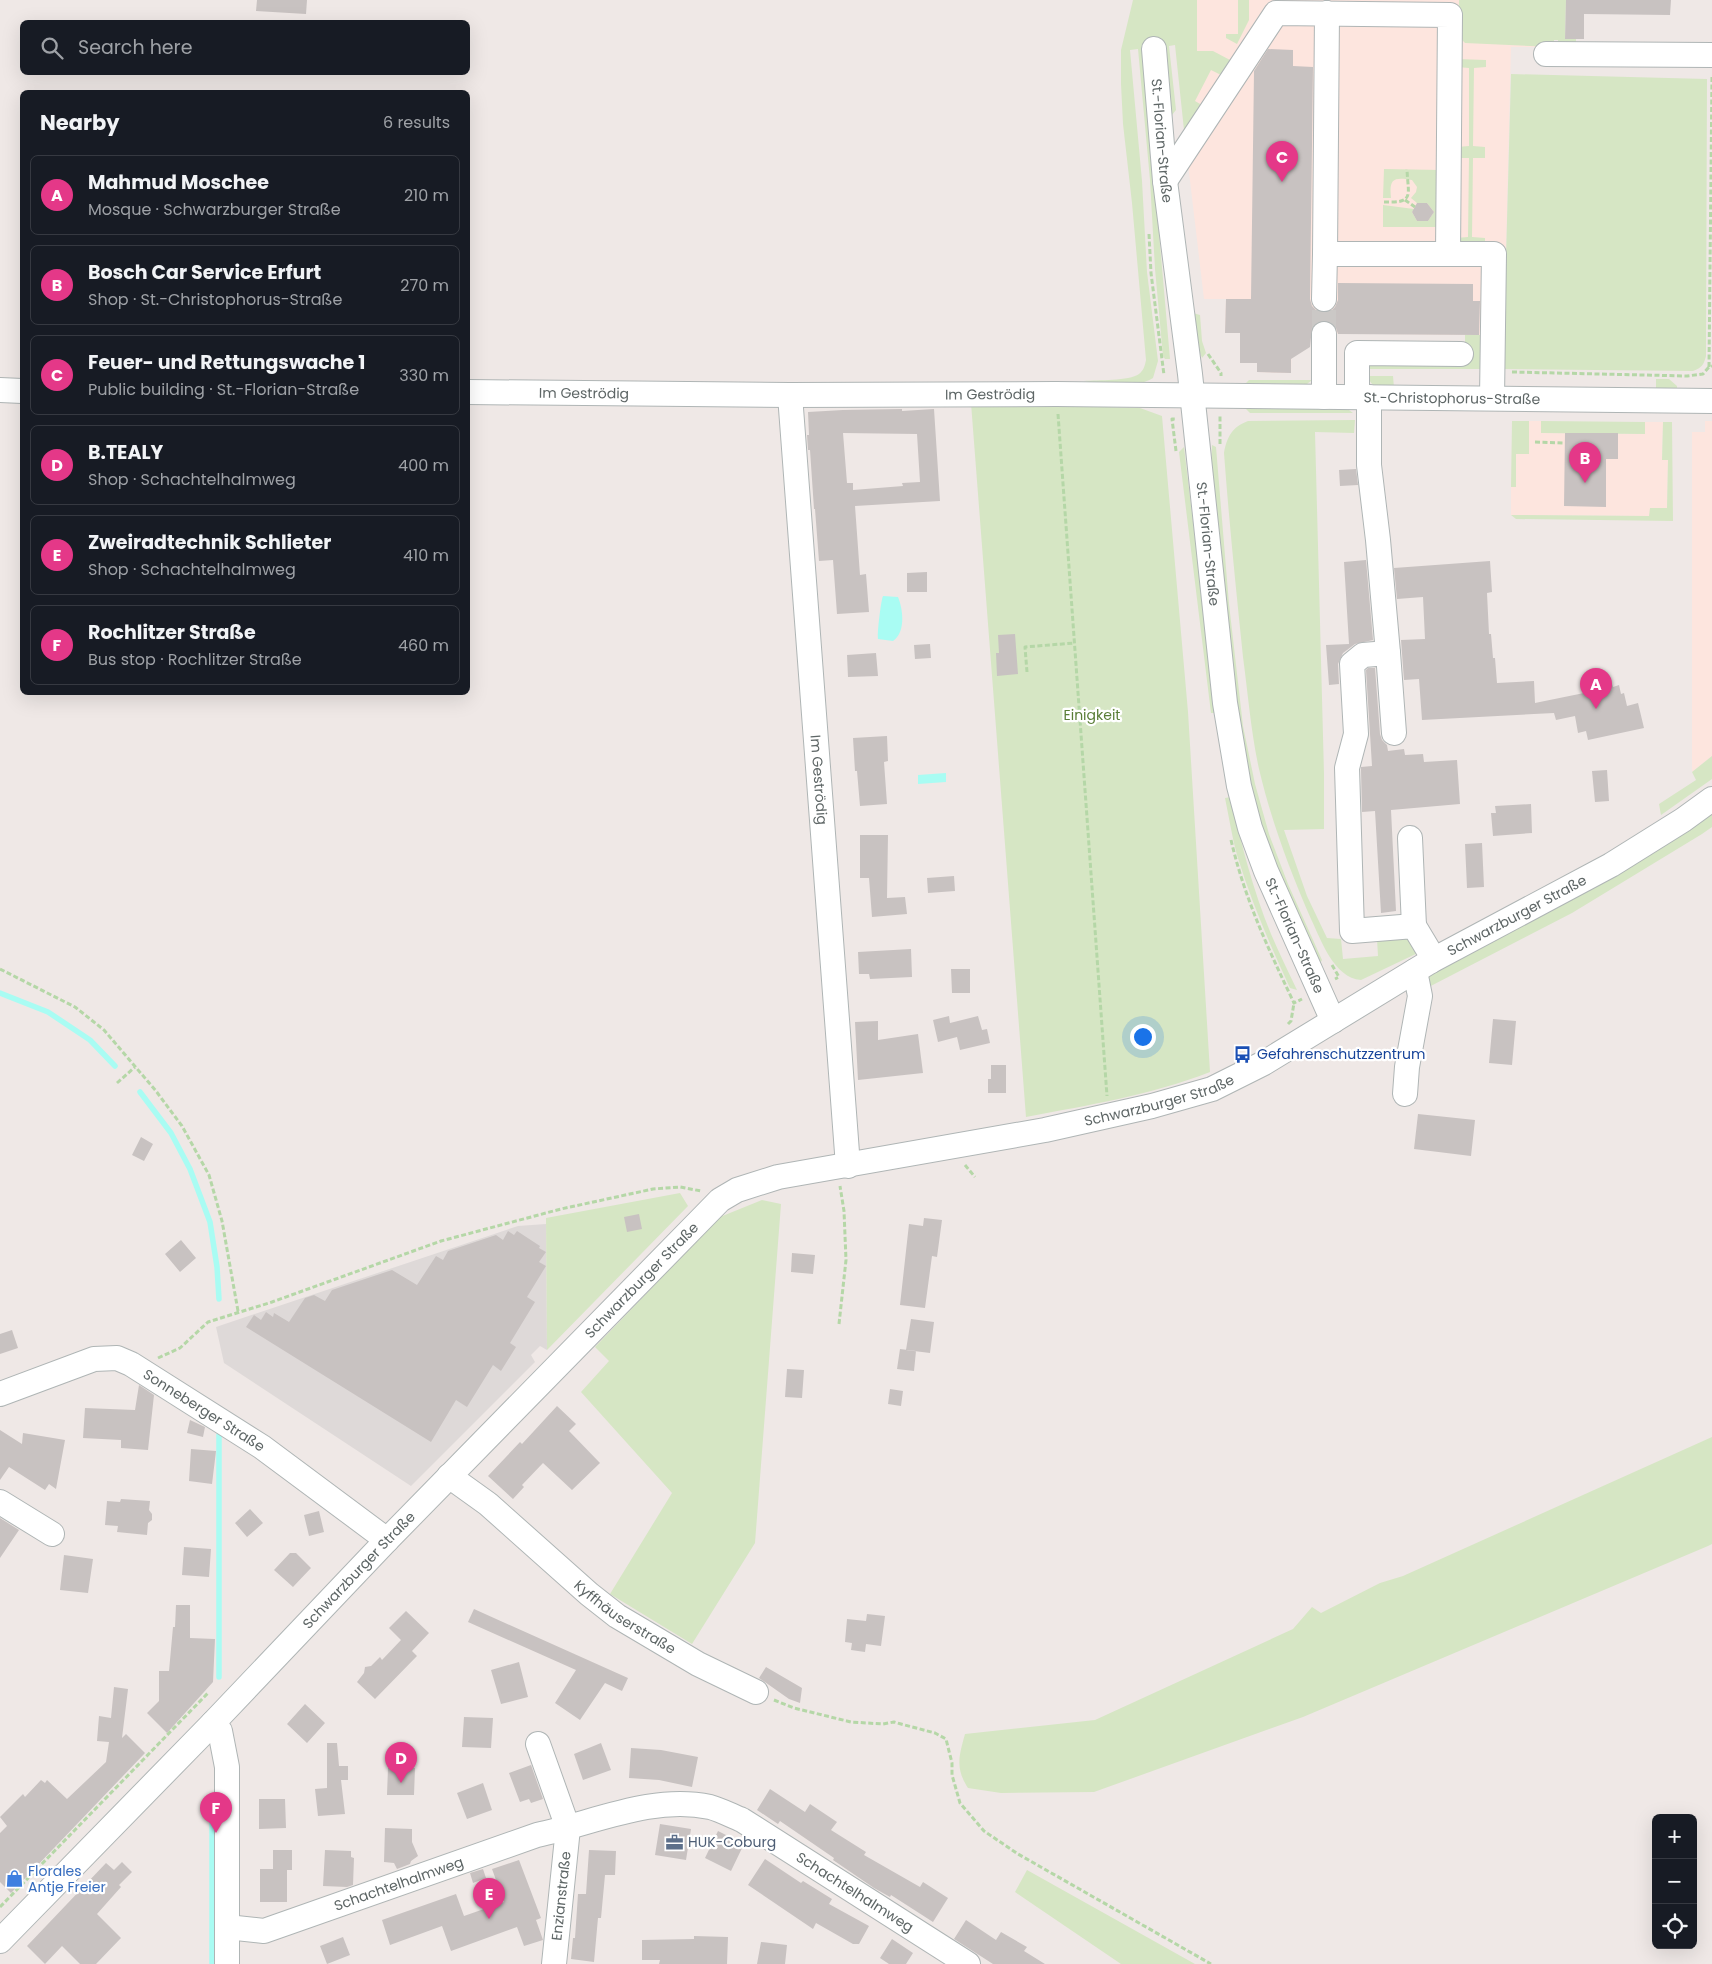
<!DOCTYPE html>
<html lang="en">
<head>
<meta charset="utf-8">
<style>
	body { margin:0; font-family:Poppins,sans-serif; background:#20242c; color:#f1f3f6 }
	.controls { position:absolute; right:15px; bottom:15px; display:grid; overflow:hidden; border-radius:8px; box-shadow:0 5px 20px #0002 }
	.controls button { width:45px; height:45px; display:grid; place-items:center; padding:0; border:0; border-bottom:1px solid #363941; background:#171b24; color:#f1f3f6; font:25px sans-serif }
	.you { position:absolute; left:1142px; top:1036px; width:18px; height:18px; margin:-12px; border:4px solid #fff; border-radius:50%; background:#1a73e8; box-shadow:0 0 0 8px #1a73e833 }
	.badge { display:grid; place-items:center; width:32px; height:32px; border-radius:50%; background:#e43888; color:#fff; font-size:16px; font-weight:700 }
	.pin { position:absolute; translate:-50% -41px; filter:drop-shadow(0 1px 2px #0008) }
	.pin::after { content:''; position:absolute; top:26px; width:18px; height:15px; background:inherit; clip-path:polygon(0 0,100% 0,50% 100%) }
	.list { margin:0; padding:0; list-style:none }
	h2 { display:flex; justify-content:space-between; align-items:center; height:65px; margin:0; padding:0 20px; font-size:21px }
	h2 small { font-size:16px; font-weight:400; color:#9ea1a6 }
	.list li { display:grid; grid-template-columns:32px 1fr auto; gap:15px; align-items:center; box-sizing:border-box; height:80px; margin:0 10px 10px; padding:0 10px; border:1px solid #363941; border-radius:8px }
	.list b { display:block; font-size:19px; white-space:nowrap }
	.list p { margin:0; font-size:16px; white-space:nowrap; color:#9ea1a6 }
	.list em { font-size:16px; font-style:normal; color:#9ea1a6 }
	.icon { flex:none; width:28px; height:28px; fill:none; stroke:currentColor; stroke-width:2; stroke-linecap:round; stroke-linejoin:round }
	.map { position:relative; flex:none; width:1712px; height:1964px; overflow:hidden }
	.search { position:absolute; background:#171b24; box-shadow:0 5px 20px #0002; left:20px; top:20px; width:450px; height:55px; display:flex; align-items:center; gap:12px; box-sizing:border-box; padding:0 18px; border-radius:8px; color:#9ea1a6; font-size:19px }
	.panel { position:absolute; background:#171b24; box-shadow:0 5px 20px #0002; left:20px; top:90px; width:450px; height:605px; border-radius:8px }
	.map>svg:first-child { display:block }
	.commercial { fill:#fde5de }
	.industrial { fill:#ded9d8 }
	.green { fill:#d6e6c4 }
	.water { fill:#a9fcf3 }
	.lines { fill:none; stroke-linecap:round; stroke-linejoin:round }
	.stream { stroke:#a9fcf3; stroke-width:5.5 }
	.building { fill:#c8c2c1; fill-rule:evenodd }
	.minor-tunnel { stroke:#cbc8c6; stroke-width:24; stroke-dasharray:24 12; stroke-linecap:butt }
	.minor-casing { stroke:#afb5b5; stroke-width:26 }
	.path { stroke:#b5d7a7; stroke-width:3; stroke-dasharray:5 2.5; stroke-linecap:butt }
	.minor { stroke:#fff; stroke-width:24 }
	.labels { text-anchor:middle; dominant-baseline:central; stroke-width:4.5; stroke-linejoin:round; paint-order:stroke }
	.street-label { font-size:14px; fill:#5e6666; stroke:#fff }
	.park-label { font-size:14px; fill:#597d36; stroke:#fff }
	.transit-label { font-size:14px; fill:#164399; stroke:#fff; text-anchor:start }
	.service-label { font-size:14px; fill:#4e5e75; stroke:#fff; text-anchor:start }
	.shop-label { font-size:14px; fill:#366cbe; stroke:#fff; text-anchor:start }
</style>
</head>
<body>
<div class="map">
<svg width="1712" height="1964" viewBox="0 0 1712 1964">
	<rect width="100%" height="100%" fill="#efe8e6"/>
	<path class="commercial" d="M1197,0H1554L1553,47H1511L1504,332L1483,335L1292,333L1291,373L1257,372V363L1240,333H1225L1226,299H1204L1184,130L1206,107L1194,101L1211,69L1197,56Z
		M1529,421H1541V433L1645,434V422H1663L1662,459L1668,460L1667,508H1650V516L1511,515V487H1516V453H1529Z
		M1705,421H1712V756L1692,772V432H1705Z"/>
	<path class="industrial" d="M546,1224L547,1350L540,1346L531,1355L535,1362L411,1486L224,1363L216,1327L518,1226Z"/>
	<path class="green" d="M1133,0H1197V51H1213L1230,60L1223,76L1211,70L1195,101L1207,108L1184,130L1175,45L1169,46L1176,110L1172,115L1169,116L1157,179L1159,233L1170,359H1165L1163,356L1155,269L1150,180L1138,49L1130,50L1142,181L1147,272L1158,361L1153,378C1133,390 1106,385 1084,381C1098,380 1129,381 1139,374C1144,370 1145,365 1146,360L1132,203L1123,124L1121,84V50Z
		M1238,0H1249V20L1237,44L1226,38V34H1238Z
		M1459,0H1566L1565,39H1576V47H1558V40H1554L1553,47L1465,43C1455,34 1459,13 1459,0Z
		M1457,59L1486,60V67L1474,68L1473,146L1485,147V158H1473L1472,237L1485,238V246H1456V238L1468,237L1469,158H1456L1457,147L1469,146V68L1457,67Z
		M1511,74L1707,79L1706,356C1704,364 1702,368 1693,371L1499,369L1504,332Z
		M1384,169L1441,170L1440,227H1383V205L1414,209L1412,212L1417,221H1428L1434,212L1427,203H1417L1411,198L1416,192L1417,187L1412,180C1393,177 1389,179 1391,198H1383Z
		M1193,313L1200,315L1202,341L1206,353L1202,358L1199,350Z
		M1465,335H1483V369H1367L1368,363L1465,360Z
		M1368,376H1393L1394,388C1382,388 1371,389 1368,376Z
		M1656,379H1669L1677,386V389H1656Z
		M1249,380H1312L1307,384L1246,383Z
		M971,403L1140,408L1162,416L1188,712L1210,1072C1151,1095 1089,1105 1026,1117Z
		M1345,407L1353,413H1250L1246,409Z
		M1355,420L1354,433L1315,432L1324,774V829L1284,830L1307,896L1327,938L1341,939L1343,959L1378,956L1377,939L1410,935L1422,951L1361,980C1334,978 1321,940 1311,919C1290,871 1271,820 1259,769C1251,732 1248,694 1243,657C1236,589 1229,521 1224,453C1227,437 1232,427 1248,421Z
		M1512,421H1529V454H1516V487H1511Z
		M1541,421L1645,422V434L1541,433Z
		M1663,422H1672L1673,521L1516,519L1511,515L1649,516L1650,508H1667L1668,460H1662Z
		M1212,445L1216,447L1229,604L1243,726L1255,784L1269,834L1288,884L1322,960L1319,965L1263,836L1249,785L1237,727L1211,467Z
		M1184,447L1216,713H1211L1179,452Z
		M1712,756V779L1661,815L1659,804L1696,780L1692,772Z
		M1231,797C1241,844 1253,890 1271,934C1279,953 1288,971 1297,990L1290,988C1270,945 1251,901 1237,855C1232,837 1229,817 1225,798Z
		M1712,811V827L1702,834L1572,913L1423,990L1425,976Z
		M680,1193L688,1206L547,1350L546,1218Z
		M762,1200L781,1204L755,1543L692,1644L610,1594L672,1493L581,1392L609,1361L595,1347L720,1217Z
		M1712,1437V1544L1708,1546L1303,1717L1094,1792L1001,1793L968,1788C955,1768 959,1756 965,1734L1095,1720L1293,1629L1312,1607L1321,1613L1380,1583L1403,1576Z
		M1027,1870L1195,1964H1121L1015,1892Z"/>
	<path class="water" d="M883,596L898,597C903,609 906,632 893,641L878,639C877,634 881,600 883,596Z
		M946,773V782L918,784V775Z"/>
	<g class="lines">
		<path class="stream" d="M0,993L48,1012L90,1040L115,1066
			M140,1092L171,1133L190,1169L210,1222L217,1267L219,1299
			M219,1435V1677
			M212,1964V1813L214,1807"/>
	</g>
	<path class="building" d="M257,0H307L306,14L256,11Z
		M1566,0H1671L1670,15L1584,14V39H1565Z
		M1268,49L1293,50V66L1313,67L1310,299L1312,306L1316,310L1323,313L1331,311L1335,307L1338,300V283L1473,284V301H1480L1479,335L1338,334L1336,328L1331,322L1324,320L1317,322L1312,328L1310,347L1291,359V373L1257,372V363H1240V333H1225L1226,299H1251L1254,71Z
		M1417,203H1427L1434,212L1428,221H1417L1412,212Z
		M902,409V411L934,409L940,501L855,506L860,575L866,574L869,612L837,614L833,560L819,561L815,509H814L810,450H808L807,435H809L808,412L843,410ZM843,433L917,434L920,482L902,483L903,486L853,490V483H847Z
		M1565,433H1618V459H1606V507L1564,506Z
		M1356,469L1358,485L1340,486L1339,470Z
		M1366,560L1373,640L1355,644L1343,653L1338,664L1339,684L1329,685L1326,645L1349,644L1344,562Z
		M1490,561L1492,592L1487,593L1489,634H1491L1493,658H1495L1497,683L1534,681L1535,703L1584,693V690L1612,684L1613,687L1619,685L1621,694L1624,693L1627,706L1638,703L1644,728L1588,740L1586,731L1578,733L1575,716L1556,720L1554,713L1422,720L1419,679L1404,680L1401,640L1425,639L1423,597L1397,599L1394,568Z
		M927,572V592H907V573Z
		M1015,634L1018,674L997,676L996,653H999L998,635Z
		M930,644L931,658L915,659L914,645Z
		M876,653L878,676L848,677L847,655Z
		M1368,668H1375L1380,734L1382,740L1387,745L1388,751L1404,749L1405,755L1423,754L1424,762L1457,760L1460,804L1391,810L1396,911L1381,913L1375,811L1362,812L1361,770V767L1372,766L1366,670Z
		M887,736L888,761L884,762L887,804L860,806L857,771H855L853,738Z
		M1607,770L1609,801L1595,802L1592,771Z
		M1531,804L1532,833L1493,836L1491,813H1496L1495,806Z
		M860,835H888L887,898L905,897L907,914L872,917L869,878H860Z
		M1482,843L1484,887L1467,888L1465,844Z
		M954,876L955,891L928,893L927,878Z
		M911,949L912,977L870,979L869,974H859L858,952Z
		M951,969H970V993H952Z
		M949,1016L950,1023L978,1016L982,1030L987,1029L990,1043L960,1050L957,1037L938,1042L933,1020Z
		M1493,1019L1516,1021L1512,1065L1489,1063Z
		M878,1021V1040L918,1034L923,1073L858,1080L855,1022Z
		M991,1065H1006V1093H988V1079H991Z
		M1418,1114L1475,1120L1471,1156L1414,1149Z
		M141,1137L153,1144L144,1161L132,1155Z
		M639,1214L642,1229L627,1232L624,1217Z
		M924,1218L942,1220L937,1257L932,1256L925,1308L900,1305L909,1224L923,1226Z
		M508,1231L514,1235L517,1231L540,1246L539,1248L546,1252L539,1262L546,1266L527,1297L535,1302L510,1343L516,1347L501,1371L493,1365L467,1407L456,1400L431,1442L246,1327L254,1315L261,1320L266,1312L273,1317L274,1313L289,1322L305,1298L314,1295L325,1301L332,1290L392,1270L417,1285L436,1256L443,1260L448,1251L496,1235L503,1240Z
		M181,1240L196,1258L180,1272L165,1254Z
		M792,1253L815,1255L813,1274L791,1272Z
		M911,1319L934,1322L930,1353L906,1350Z
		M12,1330L18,1348L0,1354V1334Z
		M900,1349L916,1351L914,1371L897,1369Z
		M787,1369L804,1370L802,1398L785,1397Z
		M139,1385L154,1395L148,1450L121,1448V1440L83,1438L85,1408L135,1410Z
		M890,1389L903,1391L901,1406L888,1404Z
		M557,1406L576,1424L569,1431L600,1463L572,1490L543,1463L522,1485L524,1487L513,1499L488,1476L520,1442L522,1444Z
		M190,1420L205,1427L203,1437L187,1433Z
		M0,1430L22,1444L23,1433L65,1440L56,1489L49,1484L45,1490L9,1467L0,1480Z
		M191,1449L216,1451L212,1484L189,1481Z
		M121,1499L150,1501L149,1510L152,1514V1520L148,1523L147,1535L117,1532L118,1526L105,1525L107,1501L120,1502Z
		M250,1509L263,1523L247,1537L235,1523Z
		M319,1511L324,1532L309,1536L304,1515Z
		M0,1518L19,1530L0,1558Z
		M184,1547L211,1549L209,1577L182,1575Z
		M290,1553H296L311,1568L293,1587L274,1570Z
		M64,1555L93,1559L88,1593L60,1590Z
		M176,1605H190V1638L215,1639L213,1682L167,1733L147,1713L159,1701V1671H169L173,1627H175Z
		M474,1609L628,1678L622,1691L605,1683L580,1720L555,1703L576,1670L468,1622Z
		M406,1611L429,1633L412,1651L417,1656L375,1699L357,1682L364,1673L365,1667L371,1666L380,1657L382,1660L401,1640L389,1628Z
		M867,1614L885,1616L881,1646L866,1644L865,1652L851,1650L852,1643L845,1642L847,1619L866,1621Z
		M519,1662L528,1697L501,1704L491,1670Z
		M766,1667L802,1688L800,1703L789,1699L759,1678Z
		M114,1687L128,1689L122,1738L126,1734L145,1753L11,1893L0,1882V1833L7,1826L0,1817L23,1794L25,1797L41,1780L45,1783L47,1780L67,1799L106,1762L109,1742L97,1741L99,1716L111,1718Z
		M305,1704L325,1723L307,1743L287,1724Z
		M464,1717L493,1718L491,1748L462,1747Z
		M327,1743H337L339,1766H348V1780H341L345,1814L318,1816L315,1789L327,1788Z
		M601,1743L611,1770L583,1780L574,1754Z
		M631,1748L661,1750L698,1757L692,1787L659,1780L629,1778Z
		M531,1765L543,1799L531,1803L529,1799L520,1802L509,1773Z
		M388,1768H415L414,1795H387Z
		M483,1783L492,1810L467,1819L457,1793Z
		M770,1789L805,1812L810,1804L837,1822L831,1830L866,1852L864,1855L920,1887L923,1882L948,1898L933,1922L891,1895L890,1897L874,1888L833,1860L834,1858L780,1821L778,1824L757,1810Z
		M259,1799H285L286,1828L259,1829Z
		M660,1824L691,1829L686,1860L655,1855Z
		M385,1828L412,1829V1842L418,1856L411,1861L410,1864L397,1869L394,1863L384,1862Z
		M718,1831L744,1844L731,1871L705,1858Z
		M273,1850H292V1870H287V1902H260V1869H273Z
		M325,1850L351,1851V1857L354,1858L353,1885L347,1887L323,1886Z
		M589,1850L616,1851L615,1875H605L601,1918H598L594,1962L571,1959L573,1938H575L578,1894H586Z
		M765,1859L801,1883L803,1881L832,1899L829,1904L869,1926L859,1944H853L816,1923L813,1929L748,1885Z
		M519,1860L541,1918L536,1920L543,1940L524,1946L517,1927L451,1951L442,1926L390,1945L382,1920L456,1894L464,1916L504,1902L492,1869Z
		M122,1862L132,1872L119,1885L121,1887L97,1914L121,1938L96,1964H80L62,1946L45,1964L27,1946L106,1863L114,1870Z
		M483,1869L486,1878L473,1883L470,1873Z
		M966,1920L996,1940L1001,1932L1027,1947L1024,1951L1045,1964H993L954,1939Z
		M694,1936L728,1937L727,1964H659L660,1960H642V1940L694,1939Z
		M343,1937L350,1955L327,1964L320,1946Z
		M892,1939L913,1953L906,1964H889L880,1958Z
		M761,1942L787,1945L785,1964H757Z"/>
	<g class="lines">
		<path class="minor-tunnel" d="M1324,334V299"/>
		<defs>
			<g id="minor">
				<path id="s1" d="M1154,49L1165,181L1190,374L1225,703L1239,786L1250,828L1266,871L1333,1021"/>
				<path d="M1546,54L1712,55"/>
				<path d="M1165,181L1276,13L1450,15L1448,254H1325L1327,13"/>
				<path d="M1448,254H1494L1492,398"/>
				<path d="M1324,299L1325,254"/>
				<path d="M1324,334V397"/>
				<path d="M0,390L22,391"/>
				<path id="s2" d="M468,392L790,395L1056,394L1712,401"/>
				<path id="s3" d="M790,395L848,1166"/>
				<path d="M1357,397V353L1461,354"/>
				<path d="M1369,397V465L1378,540L1388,653"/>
				<path d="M1394,733L1388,653L1363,655L1352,664L1356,734L1347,768L1352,931L1414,926L1429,951L1431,961"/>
				<path d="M1410,838L1414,926"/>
				<path d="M1405,1094L1407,1067L1420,996L1415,971"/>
				<path id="s4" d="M0,1394L94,1359L117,1358L131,1364L262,1447L387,1540"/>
				<path id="s5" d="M449,1476L488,1504L589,1594L617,1616L698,1664L756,1692"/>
				<path d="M0,1502L52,1534"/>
				<path d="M213,1723L220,1731L227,1767V1964"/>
				<path d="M538,1744L568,1828L554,1964"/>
				<path id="s6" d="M227,1927L264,1931L537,1835C594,1823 651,1795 710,1807C721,1810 732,1816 742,1820L968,1964"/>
				<path id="s7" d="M0,1941L213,1723L387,1540L720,1200L737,1190L778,1177L1045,1130L1152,1106L1212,1089L1264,1063L1431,961L1611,865L1683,820L1712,799"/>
			</g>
		</defs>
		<use href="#minor" class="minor-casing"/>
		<path class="path" d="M1405,200L1415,207
			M1384,202C1415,203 1408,196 1407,169
			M1149,234L1151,273L1164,375
			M1208,354L1221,373V376
			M1709,367L1712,76
			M1512,372L1687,376L1703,374L1709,367L1712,366
			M1058,414L1107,1096
			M1535,442L1565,443
			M1220,444V415
			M1176,451L1172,419H1176
			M1027,672L1025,647L1074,643
			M1231,840C1245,900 1268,948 1294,1003L1302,999
			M1332,965L1339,977L1335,979
			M0,969L75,1007L104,1030L156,1091L182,1126L209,1175L222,1221L238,1311
			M1288,1024L1291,1021L1294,1003
			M117,1083L135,1067
			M965,1165L975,1177
			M839,1324L846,1260L844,1211L840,1186
			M158,1358L180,1348L208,1322L272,1302L441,1241L561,1209L653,1189L680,1187L701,1191
			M774,1700L794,1708L851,1722L883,1724L894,1722L901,1724L935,1733L946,1739L952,1763V1775L960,1803L984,1831L1018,1854L1211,1964
			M0,1907L208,1693"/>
		<use href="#minor" class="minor"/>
	</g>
	<defs>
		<symbol id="bus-bare" viewBox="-9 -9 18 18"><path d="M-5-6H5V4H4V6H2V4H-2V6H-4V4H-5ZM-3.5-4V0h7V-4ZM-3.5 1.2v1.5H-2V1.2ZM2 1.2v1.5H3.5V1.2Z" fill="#1a4fb4" stroke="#fff" stroke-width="2.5" paint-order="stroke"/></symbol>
		<symbol id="office-bare" viewBox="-9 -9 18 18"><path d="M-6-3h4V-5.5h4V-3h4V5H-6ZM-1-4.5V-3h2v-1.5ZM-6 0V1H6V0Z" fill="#5c6f8a" stroke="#fff" stroke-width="2.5" paint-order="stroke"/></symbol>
		<symbol id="shop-bare" viewBox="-9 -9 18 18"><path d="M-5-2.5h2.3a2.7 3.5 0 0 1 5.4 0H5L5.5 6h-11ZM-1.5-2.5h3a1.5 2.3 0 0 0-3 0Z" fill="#3f7fe0" stroke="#fff" stroke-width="2.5" paint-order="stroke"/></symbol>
	</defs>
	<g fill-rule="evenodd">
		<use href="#bus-bare" x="1230" y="1042" width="25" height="25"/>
		<use href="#office-bare" x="662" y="1830" width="25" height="25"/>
		<use href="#shop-bare" x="2" y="1866" width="25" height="25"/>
	</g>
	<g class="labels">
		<g class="street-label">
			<text stroke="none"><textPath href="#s1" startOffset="92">St.-Florian-Straße</textPath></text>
			<text stroke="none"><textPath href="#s2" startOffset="116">Im Geströdig</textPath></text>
			<text stroke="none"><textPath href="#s2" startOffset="522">Im Geströdig</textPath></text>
			<text stroke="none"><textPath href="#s2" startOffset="984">St.-Christophorus-Straße</textPath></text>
			<text stroke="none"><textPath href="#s1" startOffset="498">St.-Florian-Straße</textPath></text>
			<text stroke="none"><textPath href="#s3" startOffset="386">Im Geströdig</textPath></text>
			<text stroke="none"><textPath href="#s7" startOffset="1890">Schwarzburger Straße</textPath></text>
			<text stroke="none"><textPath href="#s1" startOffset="902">St.-Florian-Straße</textPath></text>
			<text stroke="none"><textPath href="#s7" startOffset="1485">Schwarzburger Straße</textPath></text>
			<text stroke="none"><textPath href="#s7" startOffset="921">Schwarzburger Straße</textPath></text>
			<text stroke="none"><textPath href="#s4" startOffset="225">Sonneberger Straße</textPath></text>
			<text stroke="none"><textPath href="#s7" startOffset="516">Schwarzburger Straße</textPath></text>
			<text stroke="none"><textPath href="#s5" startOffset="226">Kyffhäuserstraße</textPath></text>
			<text stroke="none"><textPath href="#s6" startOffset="180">Schachtelhalmweg</textPath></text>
			<text stroke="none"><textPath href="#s6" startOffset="672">Schachtelhalmweg</textPath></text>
			<text transform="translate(561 1896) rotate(-84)">Enzianstraße</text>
		</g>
		<g class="park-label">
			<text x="1092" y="715">Einigkeit</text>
		</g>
		<g class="transit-label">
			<text x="1257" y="1054">Gefahrenschutzzentrum</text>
		</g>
		<g class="service-label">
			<text x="688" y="1842">HUK-Coburg</text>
		</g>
		<g class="shop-label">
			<text x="28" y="1871">Florales<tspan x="28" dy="16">Antje Freier</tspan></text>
		</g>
	</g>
</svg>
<div class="controls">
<button>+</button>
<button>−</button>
<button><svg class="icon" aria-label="locate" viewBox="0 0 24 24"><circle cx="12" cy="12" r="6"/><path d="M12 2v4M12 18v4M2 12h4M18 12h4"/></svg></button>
</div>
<div class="you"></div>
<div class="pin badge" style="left:1596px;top:709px">A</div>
<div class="pin badge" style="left:1585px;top:483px">B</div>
<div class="pin badge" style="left:1282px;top:182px">C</div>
<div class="pin badge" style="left:401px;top:1783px">D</div>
<div class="pin badge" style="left:489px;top:1919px">E</div>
<div class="pin badge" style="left:216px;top:1833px">F</div>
<div class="search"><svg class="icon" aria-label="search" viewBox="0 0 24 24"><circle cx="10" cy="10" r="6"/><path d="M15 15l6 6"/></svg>Search here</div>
<section class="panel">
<h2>Nearby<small>6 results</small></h2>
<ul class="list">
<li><span class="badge">A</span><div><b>Mahmud Moschee</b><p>Mosque · Schwarzburger Straße</p></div><em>210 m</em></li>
<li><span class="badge">B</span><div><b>Bosch Car Service Erfurt</b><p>Shop · St.-Christophorus-Straße</p></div><em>270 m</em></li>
<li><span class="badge">C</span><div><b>Feuer- und Rettungswache 1</b><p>Public building · St.-Florian-Straße</p></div><em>330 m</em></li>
<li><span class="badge">D</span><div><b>B.TEALY</b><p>Shop · Schachtelhalmweg</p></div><em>400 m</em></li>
<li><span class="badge">E</span><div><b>Zweiradtechnik Schlieter</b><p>Shop · Schachtelhalmweg</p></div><em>410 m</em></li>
<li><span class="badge">F</span><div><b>Rochlitzer Straße</b><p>Bus stop · Rochlitzer Straße</p></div><em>460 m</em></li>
</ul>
</section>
</div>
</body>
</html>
